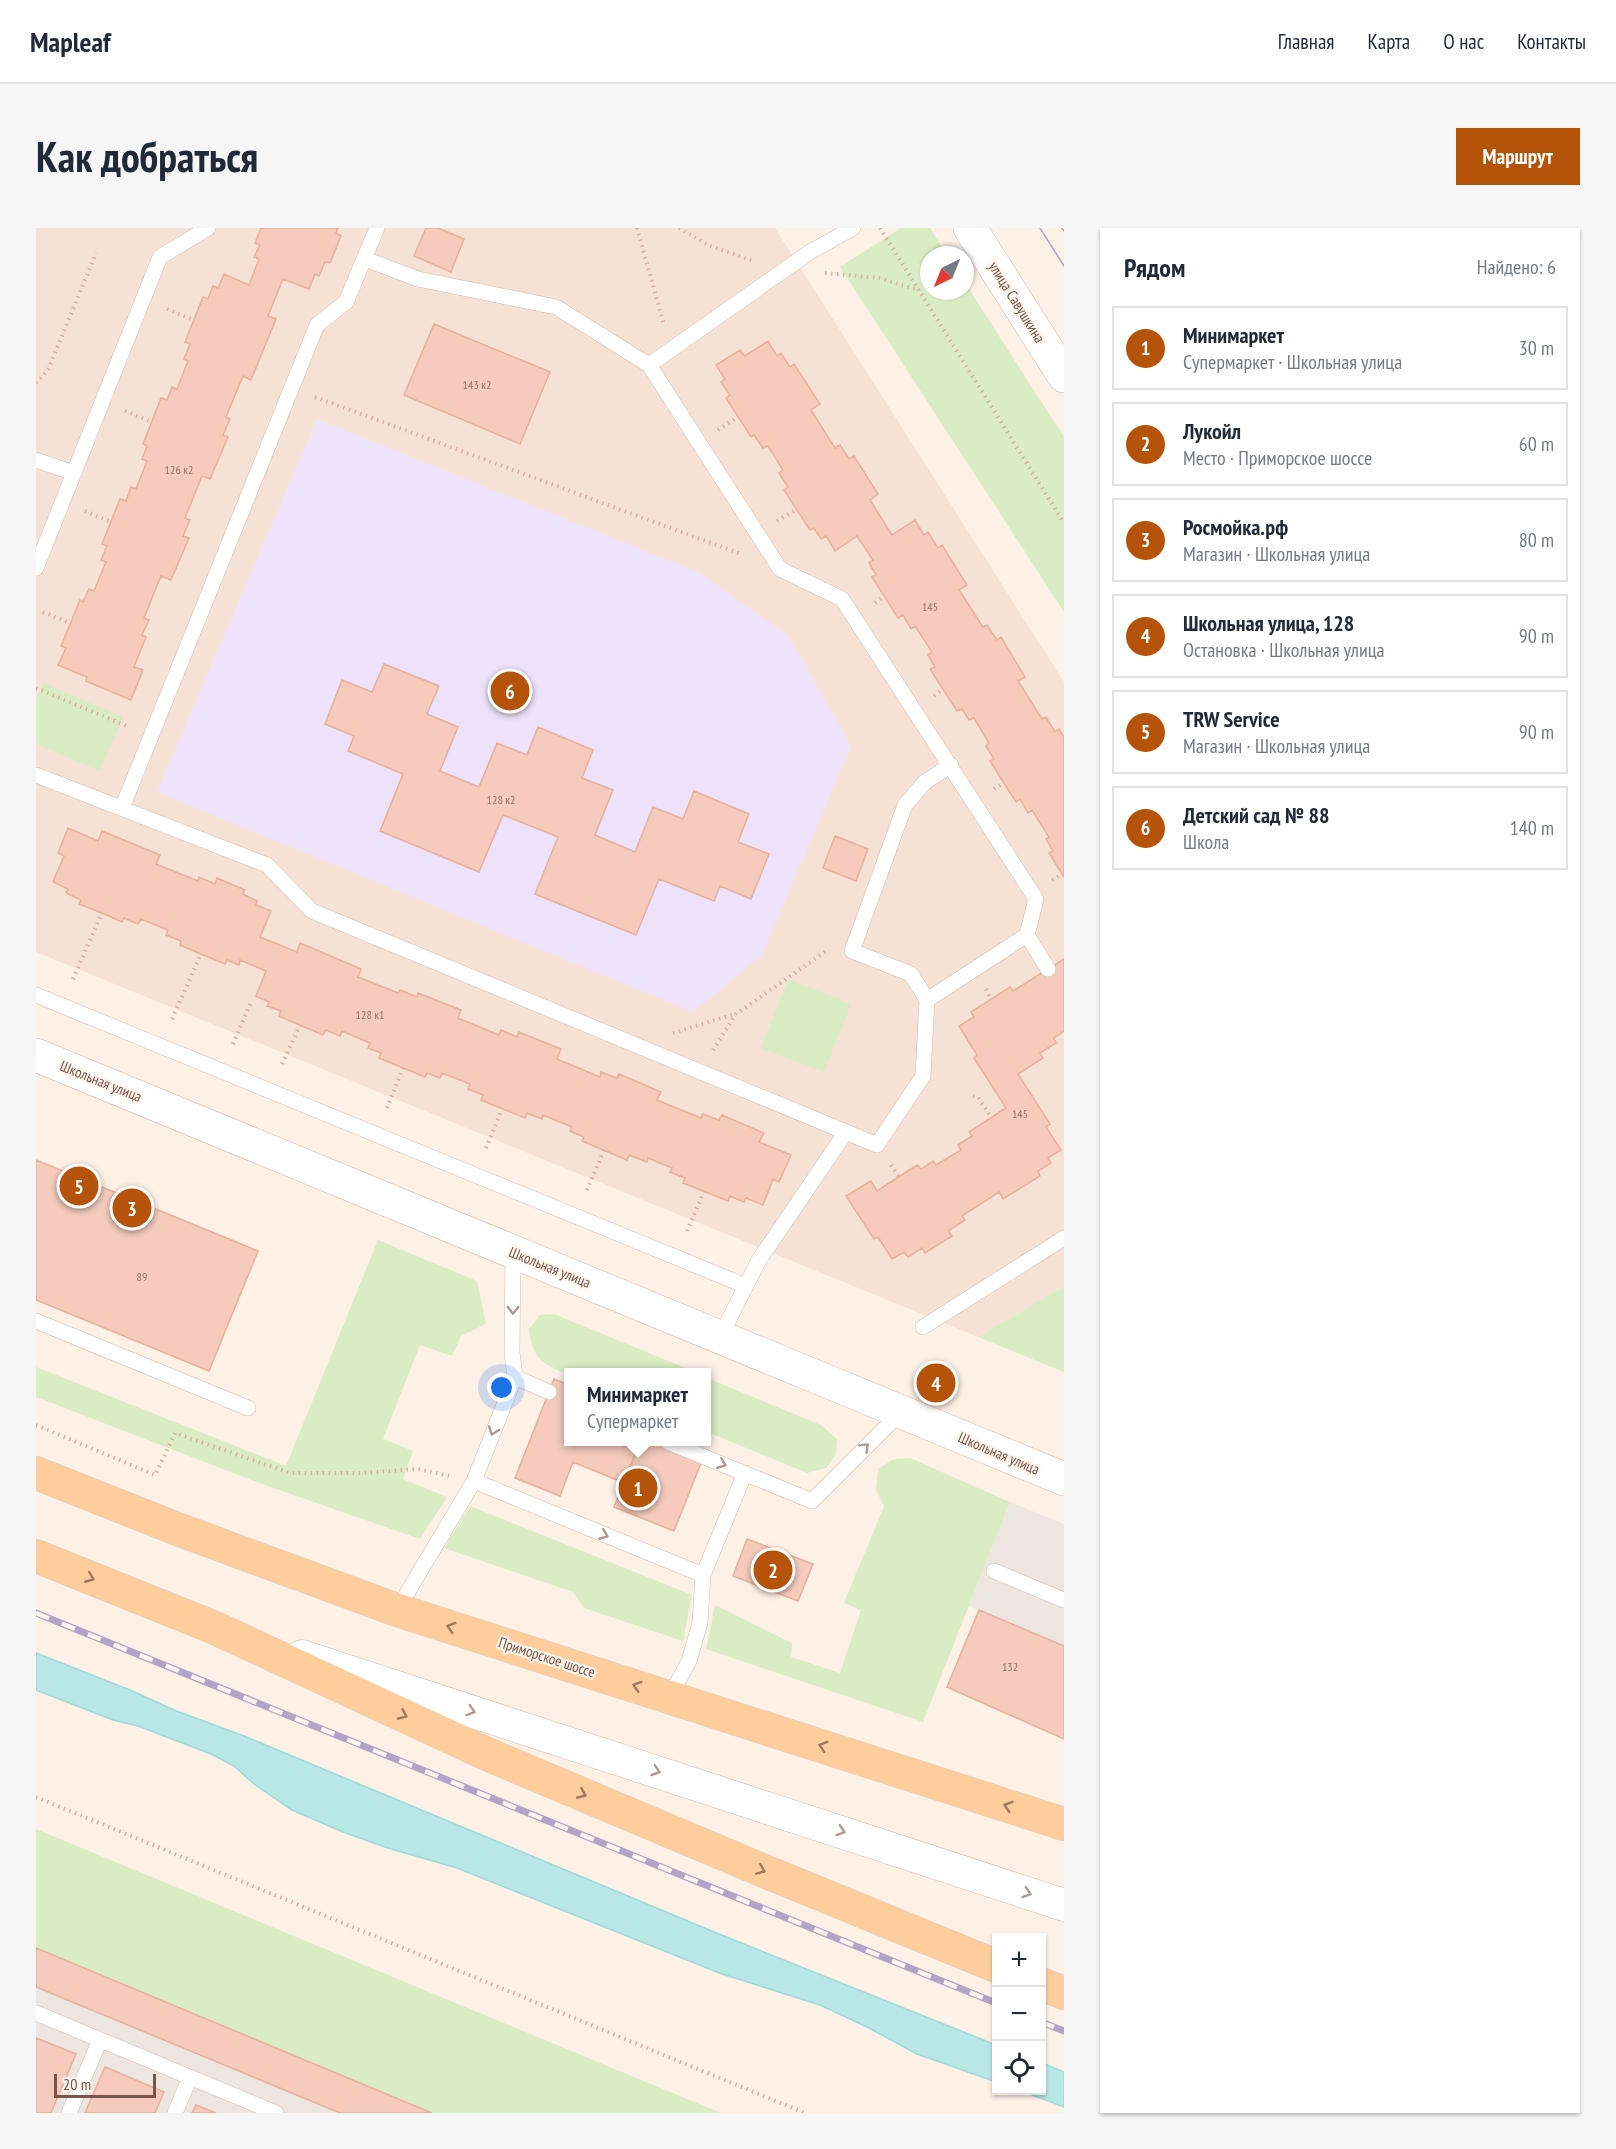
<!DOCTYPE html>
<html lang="ru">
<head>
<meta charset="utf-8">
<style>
	body { margin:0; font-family:"PT Sans Narrow",sans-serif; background:#f6f6f7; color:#1f2937 }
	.controls { position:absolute; right:18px; bottom:18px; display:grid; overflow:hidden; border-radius:0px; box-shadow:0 2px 4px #0004 }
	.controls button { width:54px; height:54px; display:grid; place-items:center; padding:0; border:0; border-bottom:2px solid #e0e1e3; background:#fff; color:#1f2937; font:30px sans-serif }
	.compass { position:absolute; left:884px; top:18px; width:54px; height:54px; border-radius:50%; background:#fff; box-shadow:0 2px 4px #0004; rotate:223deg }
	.scale { position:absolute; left:18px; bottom:15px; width:102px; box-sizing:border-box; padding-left:6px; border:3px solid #785449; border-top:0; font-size:16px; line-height:21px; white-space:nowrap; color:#785449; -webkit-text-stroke:4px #fff6ed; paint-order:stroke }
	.you { position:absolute; left:466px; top:1160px; width:21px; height:21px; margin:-15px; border:4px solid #fff; border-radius:50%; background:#1a73e8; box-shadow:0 0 0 9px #1a73e833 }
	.badge { display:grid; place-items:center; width:39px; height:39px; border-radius:50%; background:#b45309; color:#fff; font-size:20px; font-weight:700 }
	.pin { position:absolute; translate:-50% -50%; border:3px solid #fff; box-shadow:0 2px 6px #0006 }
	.popup { position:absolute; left:528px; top:1140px; width:147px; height:78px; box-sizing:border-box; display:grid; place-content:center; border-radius:0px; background:#fff; filter:drop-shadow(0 2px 4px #0005); font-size:20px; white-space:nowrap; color:#747a83 }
	.popup b { font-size:22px; color:#1f2937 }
	.popup::after { content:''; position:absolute; left:50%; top:100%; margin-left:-12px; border:12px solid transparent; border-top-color:#fff }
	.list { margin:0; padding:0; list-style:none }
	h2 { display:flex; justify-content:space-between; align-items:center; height:78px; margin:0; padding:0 24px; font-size:26px }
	h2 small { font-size:20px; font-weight:400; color:#747a83 }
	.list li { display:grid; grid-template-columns:39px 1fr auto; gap:18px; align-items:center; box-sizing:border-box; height:84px; margin:0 12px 12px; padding:0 12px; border:2px solid #e0e1e3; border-radius:0px }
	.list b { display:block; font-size:22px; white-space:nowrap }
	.list p { margin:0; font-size:20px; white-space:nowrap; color:#747a83 }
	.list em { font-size:20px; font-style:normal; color:#747a83 }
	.icon { flex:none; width:33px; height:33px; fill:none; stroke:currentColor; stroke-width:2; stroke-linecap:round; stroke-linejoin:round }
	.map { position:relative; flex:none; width:1028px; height:1885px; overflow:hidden; border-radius:0px }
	header { display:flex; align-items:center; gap:36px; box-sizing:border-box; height:84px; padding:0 30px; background:#fff; border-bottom:2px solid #e0e1e3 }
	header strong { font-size:28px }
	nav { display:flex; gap:33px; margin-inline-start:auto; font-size:21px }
	.intro { display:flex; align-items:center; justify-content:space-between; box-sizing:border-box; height:144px; padding:0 36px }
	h1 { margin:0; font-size:42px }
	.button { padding:15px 27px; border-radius:0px; background:#b45309; color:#fff; font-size:21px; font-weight:700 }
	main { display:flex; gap:36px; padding:0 36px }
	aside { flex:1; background:#fff; border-radius:0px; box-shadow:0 2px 4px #0004 }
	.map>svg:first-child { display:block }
	.residential { fill:#f6e2d4 }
	.industrial { fill:#ede5e0 }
	.education { fill:#eee2fa }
	.green { fill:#d9ecc3 }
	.water { fill:#b9e7e8; stroke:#9ed9db; stroke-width:1.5 }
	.building { fill:#f4cbbc; stroke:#e8af9b; stroke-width:1.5 }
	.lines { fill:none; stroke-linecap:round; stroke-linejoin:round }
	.lane-casing { stroke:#d2baad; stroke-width:16 }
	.street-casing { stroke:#d2baad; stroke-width:33 }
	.secondary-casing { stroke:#d5b8ab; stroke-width:34 }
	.primary-casing { stroke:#d9cfcc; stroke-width:34 }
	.path { stroke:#daae9e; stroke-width:4; stroke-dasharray:1.5 4.5; stroke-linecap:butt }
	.lane { stroke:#fff; stroke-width:15 }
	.street { stroke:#fff; stroke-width:32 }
	.secondary { stroke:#fff; stroke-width:33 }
	.primary { stroke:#ffcd9b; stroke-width:33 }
	.tram { stroke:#b2a3c8; stroke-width:1.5 }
	.rail-casing { stroke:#b2a3c8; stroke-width:7 }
	.rail { stroke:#fff6ed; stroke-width:4.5; stroke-dasharray:14; stroke-linecap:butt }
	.oneway { stroke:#ae9892 }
	.oneway2 { stroke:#a07862 }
	.labels { text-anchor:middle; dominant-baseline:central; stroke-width:4.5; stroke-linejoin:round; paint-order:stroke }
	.number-label { font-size:12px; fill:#977266 }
	.street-label { font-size:15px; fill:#785449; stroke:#fff6ed }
</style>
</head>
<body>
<header>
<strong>Mapleaf</strong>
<nav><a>Главная</a><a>Карта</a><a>О нас</a><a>Контакты</a></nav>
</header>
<div class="intro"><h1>Как добраться</h1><a class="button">Маршрут</a></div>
<main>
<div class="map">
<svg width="1028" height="1885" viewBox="0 0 1028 1885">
	<rect width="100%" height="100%" fill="#fdf1e6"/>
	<path class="residential" d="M0,0H739L1028,454V1058L942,1109L0,724Z"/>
	<path class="industrial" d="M974,1274L1028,1296V1418L933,1378Z
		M0,1720L396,1885H0Z"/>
	<path class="education" d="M281,191L662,344L752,407L815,518L726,727L657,784L121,564Z"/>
	<path class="green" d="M865,0H894L911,27H893V63H929V55L1028,209V384L804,39Z
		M7,455L87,489L64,543L0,516V471Z
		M752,751L815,776L788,844L725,820Z
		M342,1012L441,1053L450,1096L425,1108L416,1128L384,1117L347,1211L377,1223L367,1251L411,1269L384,1311L226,1256L0,1169V1139L250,1238Z
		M1028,1058V1144L942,1109Z
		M518,1086L659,1144H533V1147C507,1136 496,1131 493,1101L504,1087Z
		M671,1150L785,1197L801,1211L800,1226L790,1240L771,1245L671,1204Z
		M874,1230L974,1274L887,1494L670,1421L679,1377L756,1415L755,1429L804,1445L825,1382L808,1375L848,1278L840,1262L842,1241L858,1231Z
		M434,1278L656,1367L647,1413L548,1380L537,1364L408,1320Z
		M0,1601L685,1885H396L0,1720Z"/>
	<path class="water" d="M0,1425L94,1462L138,1482L208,1508L683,1706L960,1817V1854L881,1826L831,1799L784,1777L686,1746L421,1640L352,1620L307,1604L256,1582L218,1556L198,1538L175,1526L102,1498L77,1492L0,1462Z
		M1006,1835L1028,1844V1879L986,1863L1005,1862Z"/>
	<path class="building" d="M225,0H302L300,5L305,8L294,35L289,34L283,48L279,46L273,61L247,51L232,88L240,91L215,152L207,148L190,189L194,191L187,207L192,209L174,251L166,248L149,290L154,292L147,308L153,310L135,352L125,348L108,390L113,392L106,407L110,409L98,439L107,442L95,472L50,453L51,449L22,437L30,420L25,418L44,372L47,374L53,361L58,363L70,334L65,332L71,318L66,316L84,271L90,273L95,259L100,261L111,233L106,231L111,218L107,216L125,170L131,172L136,159L141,161L152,133L148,131L154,116L149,114L167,69L172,71L177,58L182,60L188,46L213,57L223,31L218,29L224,17L219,15Z
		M390,0H402L428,11L415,44L378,28Z
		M398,96L514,144L484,216L368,167Z
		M732,113L741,128L745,125L754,139L758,136L784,176L775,182L799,220L804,217L813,231L818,228L842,266L834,272L856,307L879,292L888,307L892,304L902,320L906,317L931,357L923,362L947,399L951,397L961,412L965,409L989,449L982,453L1006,491L1010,489L1019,504L1023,501L1028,509V649L1013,625L1017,623L1010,611L1013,609L996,582L992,585L984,571L980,574L954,533L958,531L950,518L953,515L938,490L933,492L926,481L921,483L894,441L899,439L892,427L896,424L879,398L875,401L867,387L862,390L836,349L840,347L833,335L837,332L821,308L799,323L790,308L785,311L778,300L774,302L748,262L752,259L743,245L747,242L732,218L727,220L718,207L715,209L690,170L694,167L685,154L689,151L680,137L704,122L709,128Z
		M348,436L403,458L391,486L422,499L404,543L443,559L461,515L491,527L502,499L557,522L546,550L577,562L559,607L599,624L617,579L647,591L658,563L713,586L702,614L733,626L715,671L684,658L678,673L623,651L600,707L499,666L522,609L467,587L443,644L344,603L367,546L312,523L318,508L289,496L306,452L336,464Z
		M32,600L62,613L66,603L124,627L120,636L162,653L163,649L179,656L181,650L209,662L207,666L221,673L220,677L235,683L224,709L261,724L264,715L325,741L322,749L362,765L364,762L381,769L382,765L425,782L422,790L463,807L465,802L481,809L483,804L525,821L521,831L564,849L565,844L581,850L583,846L625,864L621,872L665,890L667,886L683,892L686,887L728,905L723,914L755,927L743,954L737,951L727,977L710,970L708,974L694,968L692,973L647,955L649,950L634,944L636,940L612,930L611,934L593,927L591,932L546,913L548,909L534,903L536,899L507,887L506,891L491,885L489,890L445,872L447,867L432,861L434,856L406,845L404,850L391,845L389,849L343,830L345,825L332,820L334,815L306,803L304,808L290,802L287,807L243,788L245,783L231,778L233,774L220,768L230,743L204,732L203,737L191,732L189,736L165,726L144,717L145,713L130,707L132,702L105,691L102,696L88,690L86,694L66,685L43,676L45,672L30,665L32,661L17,654L28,628L22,625Z
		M799,608L832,621L820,653L787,640Z
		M1028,731V803L1018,810L1020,815L1004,825L1007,830L982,846L1014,896L1010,899L1025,922L1012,930L1015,935L1002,943L1004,948L967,971L963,964L926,988L929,992L912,1003L916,1008L889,1025L886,1020L872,1029L868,1024L856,1031L842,1009L838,1011L810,968L835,953L841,963L881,937L885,941L897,933L900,937L925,922L922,917L936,908L933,904L970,880L938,830L941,827L923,798L938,789L935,784L974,759L977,763Z
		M0,932L222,1023L173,1143L0,1072Z
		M518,1151L533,1157V1214H577L601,1223L588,1255L537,1234L524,1268L479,1250Z
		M604,1214H624L667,1230L638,1303L578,1279Z
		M711,1311L777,1336L762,1373L697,1348Z
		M943,1382L1028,1418V1511L911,1459Z
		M0,1720L396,1885H304L0,1759Z
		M0,1810L40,1826L15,1885H0Z
		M69,1839L128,1864L119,1885H49Z
		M160,1877L180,1885H156Z"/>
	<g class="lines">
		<defs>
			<path id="lane" d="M817,0L774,24L613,137L744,341L806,371L1000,671L991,707
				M329,31L382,51L520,79L613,137
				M0,232L38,245
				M0,340L124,29L172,0
				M0,547L231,637L276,683L810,904L723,1032L684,1109
				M86,580L281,97L310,74L341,0
				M0,767L710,1058
				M891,772L875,746L816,723L869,577L889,554L915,537
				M810,904L841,917L887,848L891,772L991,707L1012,741
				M477,1024L476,1124L479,1149L513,1164
				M0,1093L212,1180
				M887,1099L1028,1010
				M479,1149L438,1253L460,1262L667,1347L709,1245
				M632,1214L776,1273L865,1184
				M958,1343L1028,1372
				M361,1382L438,1253
				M634,1468L653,1433L664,1395L667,1347
				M0,1785L240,1885
				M33,1885L64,1812
				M139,1885L154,1849"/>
			<path id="street" d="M266,1428L1028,1677"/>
			<path id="secondary" d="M934,0L1028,148
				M0,827L1028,1251"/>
			<path id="primary" d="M0,1245L144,1302L361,1382L1028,1596
				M0,1328L179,1400L453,1527L733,1645L960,1738
				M1005,1756L1028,1765"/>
		</defs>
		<use href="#lane" class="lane-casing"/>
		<use href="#street" class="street-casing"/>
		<use href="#secondary" class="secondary-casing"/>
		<use href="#primary" class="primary-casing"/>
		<path class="path" d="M601,0L628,97
			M643,0L672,17L717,33
			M844,0L1028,295
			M789,45L843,50L882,62
			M131,81L158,92
			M0,155L12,142L60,25
			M279,169L705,326
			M89,183L116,194
			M682,202L702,189
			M49,283L75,294
			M741,293L761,281
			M839,375L848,369
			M7,384L34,395
			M0,460L93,499
			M898,468L907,461
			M958,561L967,555
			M1016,652L1026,646
			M37,751L66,685
			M950,761L955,771
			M136,791L165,726
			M637,805L699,786
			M197,816L216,772
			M677,822L700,786L792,722
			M246,836L264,797
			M937,868L942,869L955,889
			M351,880L367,840
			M450,920L466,881
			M855,937L863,949
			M551,962L568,922
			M651,1003L668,964
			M0,1197L119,1247L139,1205L254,1245H326L382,1241L413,1248
			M0,1569L769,1885"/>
		<use href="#lane" class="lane"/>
		<use href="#street" class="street"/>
		<use href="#secondary" class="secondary"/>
		<use href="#primary" class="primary"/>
		<path class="tram" d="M1004,0L1028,38
			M1026,0L1028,3"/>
		<defs>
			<path id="rail" d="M0,1385L960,1775
				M1005,1794L1028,1803"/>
		</defs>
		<use href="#rail" class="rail-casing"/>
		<use href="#rail" class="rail"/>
	</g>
	<defs><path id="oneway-chevron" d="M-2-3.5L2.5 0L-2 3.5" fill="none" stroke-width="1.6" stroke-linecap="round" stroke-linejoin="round" transform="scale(1.5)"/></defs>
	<g class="oneway">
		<use href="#oneway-chevron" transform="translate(477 1082) rotate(91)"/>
		<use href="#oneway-chevron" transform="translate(457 1203) rotate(111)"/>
		<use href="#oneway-chevron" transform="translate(829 1219) rotate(-45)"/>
		<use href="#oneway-chevron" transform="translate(686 1236) rotate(22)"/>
		<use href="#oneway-chevron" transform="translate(568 1307) rotate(22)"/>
		<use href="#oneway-chevron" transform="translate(435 1483) rotate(18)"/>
		<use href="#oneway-chevron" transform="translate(620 1543) rotate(18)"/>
		<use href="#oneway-chevron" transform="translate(805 1603) rotate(18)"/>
		<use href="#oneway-chevron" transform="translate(991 1665) rotate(18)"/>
	</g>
	<g class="oneway2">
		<use href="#oneway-chevron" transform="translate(54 1350) rotate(22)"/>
		<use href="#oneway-chevron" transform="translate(415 1399) rotate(-162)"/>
		<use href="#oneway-chevron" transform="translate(601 1458) rotate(-162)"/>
		<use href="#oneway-chevron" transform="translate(367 1487) rotate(25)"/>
		<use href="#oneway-chevron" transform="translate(787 1518) rotate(-162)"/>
		<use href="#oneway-chevron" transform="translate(546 1566) rotate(23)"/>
		<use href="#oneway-chevron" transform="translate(972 1578) rotate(-162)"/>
		<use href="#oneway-chevron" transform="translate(725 1642) rotate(23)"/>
	</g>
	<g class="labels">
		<g class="number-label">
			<text x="441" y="156">143 к2</text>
			<text x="143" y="241">126 к2</text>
			<text x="894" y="378">145</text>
			<text x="465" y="571">128 к2</text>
			<text x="334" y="786">128 к1</text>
			<text x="984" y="885">145</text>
			<text x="106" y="1048">89</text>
			<text x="974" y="1438">132</text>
		</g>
		<g class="street-label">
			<text transform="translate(981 74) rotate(58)">улица Савушкина</text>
			<text transform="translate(65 853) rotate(22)">Школьная улица</text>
			<text transform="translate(514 1039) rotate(22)">Школьная улица</text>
			<text transform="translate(963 1225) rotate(23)">Школьная улица</text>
			<text transform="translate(511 1429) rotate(18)">Приморское шоссе</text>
		</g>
	</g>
</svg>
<div class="controls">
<button>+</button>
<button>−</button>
<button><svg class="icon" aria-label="locate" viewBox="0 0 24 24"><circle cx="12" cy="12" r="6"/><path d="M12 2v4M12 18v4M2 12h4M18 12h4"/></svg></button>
</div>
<svg class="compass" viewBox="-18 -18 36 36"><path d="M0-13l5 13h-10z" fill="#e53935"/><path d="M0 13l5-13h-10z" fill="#747a83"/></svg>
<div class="scale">20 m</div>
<div class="you"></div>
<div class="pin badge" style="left:602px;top:1260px">1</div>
<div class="popup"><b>Минимаркет</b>Супермаркет</div>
<div class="pin badge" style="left:737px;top:1342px">2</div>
<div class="pin badge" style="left:96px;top:980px">3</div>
<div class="pin badge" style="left:900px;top:1155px">4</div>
<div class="pin badge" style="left:43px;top:958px">5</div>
<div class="pin badge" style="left:474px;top:463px">6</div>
</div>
<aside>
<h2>Рядом<small>Найдено: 6</small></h2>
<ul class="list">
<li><span class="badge">1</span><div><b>Минимаркет</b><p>Супермаркет · Школьная улица</p></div><em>30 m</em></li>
<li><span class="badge">2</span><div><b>Лукойл</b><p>Место · Приморское шоссе</p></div><em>60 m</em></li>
<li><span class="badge">3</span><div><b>Росмойка.рф</b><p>Магазин · Школьная улица</p></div><em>80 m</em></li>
<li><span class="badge">4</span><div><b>Школьная улица, 128</b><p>Остановка · Школьная улица</p></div><em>90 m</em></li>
<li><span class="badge">5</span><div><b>TRW Service</b><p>Магазин · Школьная улица</p></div><em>90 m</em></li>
<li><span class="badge">6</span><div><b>Детский сад № 88</b><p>Школа</p></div><em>140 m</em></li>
</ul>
</aside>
</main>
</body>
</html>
